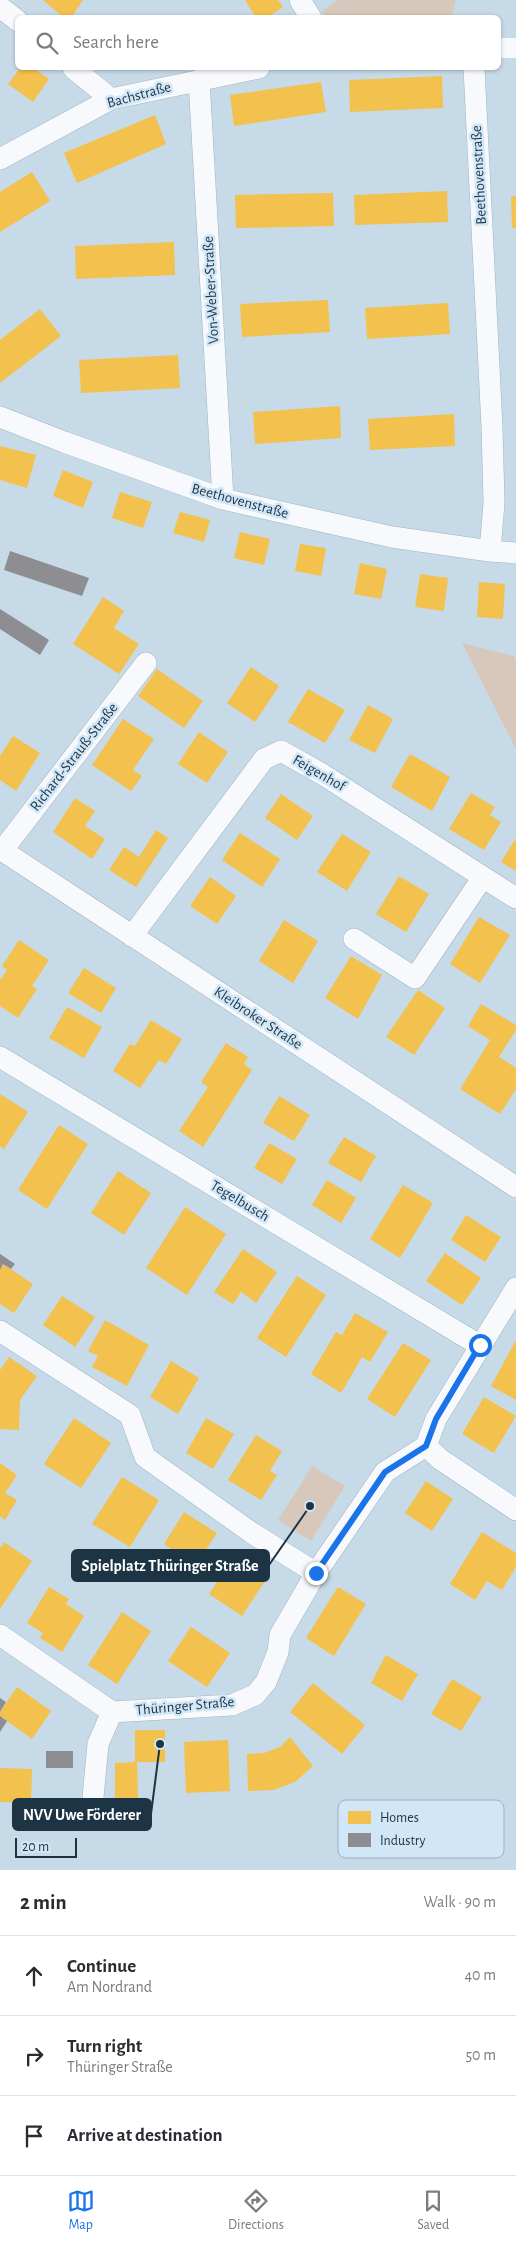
<!DOCTYPE html>
<html lang="en">
<head>
<meta charset="utf-8">
<style>
	body { margin:0; font-family:"Alegreya Sans",sans-serif; background:#f7f7f7; color:#2b2b33 }
	.scale { position:absolute; left:15px; bottom:12px; width:62px; box-sizing:border-box; padding-left:5px; border:2px solid #1d3445; border-top:0; font-size:14px; line-height:18px; white-space:nowrap; color:#1d3445; -webkit-text-stroke:4px #d1e7f8; paint-order:stroke }
	.stop { position:absolute; width:15px; height:15px; margin:-11px; border:4px solid #1a73e8; border-radius:50%; background:#fff }
	.stop.end { background:#1a73e8; border-color:#fff; box-shadow:0 1px 5px #0008 }
	.list { margin:0; padding:0; list-style:none }
	h2 { display:flex; justify-content:space-between; align-items:center; height:65px; margin:0; padding:0 20px; font-size:21px }
	h2 small { font-size:16px; font-weight:400; color:#7c7c81 }
	.list li { display:grid; grid-template-columns:32px 1fr auto; gap:15px; align-items:center; box-sizing:border-box; height:80px; padding:0 20px; border-top:1px solid #e1e1e2 }
	.list b { display:block; font-size:19px; white-space:nowrap }
	.list p { margin:0; font-size:16px; white-space:nowrap; color:#7c7c81 }
	.list em { font-size:16px; font-style:normal; color:#7c7c81 }
	.icon { flex:none; width:28px; height:28px; fill:none; stroke:currentColor; stroke-width:2; stroke-linecap:round; stroke-linejoin:round }
	.map { position:relative; flex:none; width:516px; height:1870px; overflow:hidden }
	.search { position:absolute; background:#fff; box-shadow:0 1px 4px #0004; left:15px; right:15px; top:15px; height:55px; display:flex; align-items:center; gap:12px; box-sizing:border-box; padding:0 18px; border-radius:8px; color:#7c7c81; font-size:19px }
	.sheet { height:305px; background:#fff }
	nav { display:flex; justify-content:space-around; align-items:center; box-sizing:border-box; height:70px; border-top:1px solid #e1e1e2; background:#fff; font-size:14px; color:#7c7c81 }
	nav a { display:grid; justify-items:center; gap:2px }
	nav .on { color:#1a73e8 }
	.map>svg:first-child { display:block }
	.green { fill:#d8c8bb }
	.homes { fill:#f2c14e }
	.industry { fill:#8d8d92 }
	.lines { fill:none; stroke-linecap:round; stroke-linejoin:round }
	.minor-casing { stroke:#a0b4c2; stroke-width:22 }
	.minor { stroke:#f7f9fc; stroke-width:21 }
	.route { stroke:#1a73e8; stroke-width:6 }
	.labels { text-anchor:middle; dominant-baseline:central; stroke-width:5; stroke-linejoin:round; paint-order:stroke }
	.street-label { font-size:15px; fill:#1d3445; stroke:#d1e7f8 }
	.key { fill:#d1e7f8; stroke:#9bb1c2; stroke-width:1 }
	.key-label { font-size:14px; fill:#1d3445 }
	.leader { fill:none; stroke:#1d3445; stroke-width:2 }
	.callout-dot { fill:#1d3445; stroke:#d1e7f8; stroke-width:2 }
	.callout { fill:#1d3445; stroke:#1d3445; stroke-width:2 }
	.callout-label { font-size:16px; text-anchor:middle; font-weight:bold; fill:#fff }
</style>
</head>
<body>
<div class="map">
<svg width="516" height="1870" viewBox="0 0 516 1870">
	<rect width="100%" height="100%" fill="#c7dae8"/>
	<path class="green" d="M338,0H456L452,17H326L322,11Z
		M462,643L513,656L516,659V749Z
		M312,1466L345,1486L311,1541L278,1520Z"/>
	<path class="homes" d="M43,0H83L71,18H64Z
		M245,0H278L283,7L266,18H256Z
		M20,68H33L49,79L33,102L8,84Z
		M442,76L443,108L350,112L349,80Z
		M321,82L326,112L234,126L230,95Z
		M155,115L166,144L77,183L64,153Z
		M32,172L50,201L0,232V192Z
		M447,191L448,222L355,225L354,195Z
		M333,193L334,226L236,228L235,195Z
		M516,196V228H512L511,197Z
		M174,242L175,275L76,279L75,246Z
		M328,300L330,332L242,337L240,304Z
		M448,303L450,334L367,339L365,308Z
		M40,309L61,336L0,383V340Z
		M178,355L180,388L81,393L79,360Z
		M340,406L341,438L255,444L253,412Z
		M454,414L455,446L370,450L368,419Z
		M0,446L36,455L27,488L0,480Z
		M63,470L93,482L83,508L53,496Z
		M120,492L152,502L143,528L112,518Z
		M180,512L210,520L204,542L173,533Z
		M240,532L270,539L264,565L234,558Z
		M300,544L326,548L321,576L295,571Z
		M360,563L387,569L381,599L354,594Z
		M420,574L448,578L444,611L415,607Z
		M479,582L505,584L503,619L477,617Z
		M103,597L124,611L114,628L139,644L119,674L73,644Z
		M251,667L279,686L255,722L227,703Z
		M157,669L203,701L184,728L138,696Z
		M308,689L345,710L325,743L288,722Z
		M368,705L393,719L375,753L349,740Z
		M123,719L154,739L133,770L142,776L131,791L92,765Z
		M199,732L228,752L207,783L178,764Z
		M13,736L40,753L16,791L0,780V756Z
		M410,754L450,777L432,811L391,787Z
		M471,793L495,807L490,815L501,822L484,850L449,829Z
		M281,794L313,816L297,840L265,818Z
		M75,798L95,811L85,826L105,839L92,859L53,832Z
		M156,830L168,838L136,887L109,870L124,847L139,857Z
		M240,833L280,859L262,887L222,860Z
		M342,834L371,852L347,891L317,872Z
		M516,838V871L501,862Z
		M399,876L429,894L406,932L376,914Z
		M210,877L236,896L217,924L190,906Z
		M479,917L510,935L480,983L450,964Z
		M284,920L318,941L293,983L259,961Z
		M19,940L49,960L32,986L37,989L18,1018L0,1006V980L7,970L2,966Z
		M351,956L382,975L358,1019L325,998Z
		M84,968L116,988L101,1013L68,993Z
		M418,990L445,1008L414,1055L386,1037Z
		M481,1004L516,1025V1030L499,1057L516,1068V1089L500,1114L460,1089L490,1040L468,1026Z
		M67,1007L102,1027L84,1058L49,1038Z
		M151,1020L182,1039L166,1064L159,1060L140,1088L113,1071L130,1044L135,1046Z
		M226,1043L248,1057L244,1064L252,1070L203,1147L179,1131L208,1087L201,1082Z
		M0,1094L28,1112L4,1149L0,1146Z
		M279,1096L310,1115L294,1141L263,1123Z
		M59,1125L88,1144L47,1209L18,1190Z
		M344,1137L376,1156L361,1182L328,1163Z
		M269,1143L297,1159L282,1184L254,1168Z
		M118,1171L151,1193L124,1235L91,1213Z
		M327,1180L356,1198L341,1223L312,1205Z
		M403,1185L433,1203L400,1258L370,1239Z
		M185,1207L226,1234L187,1295L146,1268Z
		M466,1215L501,1237L485,1262L451,1240Z
		M243,1249L277,1272L256,1303L241,1292L233,1304L214,1292Z
		M445,1253L481,1278L462,1305L426,1281Z
		M3,1264L33,1284L14,1313L0,1304V1270Z
		M297,1276L326,1295L286,1357L257,1338Z
		M62,1296L95,1317L75,1347L43,1325Z
		M355,1313L388,1332L370,1362L362,1357L341,1393L311,1374L336,1332L342,1335Z
		M105,1320L149,1345L127,1386L92,1367L98,1356L88,1351Z
		M516,1340V1400L491,1386Z
		M403,1343L431,1360L395,1417L367,1399Z
		M9,1357L37,1376L20,1400L19,1430L0,1429V1370Z
		M171,1361L199,1378L178,1414L150,1397Z
		M484,1397L516,1416L494,1453L462,1434Z
		M74,1418L111,1443L81,1488L44,1464Z
		M206,1418L234,1434L213,1469L186,1453Z
		M256,1435L282,1451L270,1471L277,1475L261,1500L228,1480Z
		M0,1463L17,1475L5,1493L17,1500L5,1520L0,1516Z
		M122,1477L159,1500L130,1547L92,1524Z
		M426,1481L453,1499L432,1531L405,1513Z
		M184,1512L217,1533L196,1565L164,1544Z
		M482,1532L516,1553V1567L502,1590L487,1581L475,1600L450,1584Z
		M4,1542L32,1561L0,1609V1548Z
		M234,1556L267,1578L242,1616L209,1594Z
		M49,1587L69,1599L66,1604L84,1616L62,1652L40,1638L43,1633L27,1623Z
		M338,1587L366,1604L334,1656L306,1638Z
		M122,1612L151,1631L117,1684L88,1665Z
		M191,1627L230,1653L207,1687L168,1661Z
		M386,1655L418,1674L402,1701L371,1683Z
		M452,1679L482,1697L461,1731L431,1714Z
		M313,1683L365,1725L342,1754L290,1712Z
		M17,1687L51,1711L32,1739L0,1716V1712Z
		M135,1730H165V1762H137L138,1798H115V1763L135,1762Z
		M290,1737L313,1766L295,1782L273,1790L248,1791L247,1754L264,1753L280,1747Z
		M228,1740L230,1791L186,1793L184,1742Z
		M0,1768L32,1769L31,1803L0,1802Z"/>
	<path class="industry" d="M10,551L89,578L82,596L4,570Z
		M0,609L49,640L40,655L0,629Z
		M0,1254L15,1264L11,1269L3,1264L0,1270Z
		M0,1698L6,1702L0,1712Z
		M0,1716L7,1721L0,1732Z
		M46,1751H73V1768H46Z"/>
	<g class="lines">
		<defs>
			<path id="minor" d="M300,0L311,18
				M0,7L18,21
				M498,48H516
				M73,68L111,99
				M199,80L223,499
				M0,159L111,99L259,68
				M0,417L64,442L223,499L392,537L490,551L494,503L492,427L474,68
				M490,551L516,553
				M0,849L516,1187
				M2,851L146,663
				M132,936L264,759L281,751L322,774L516,898
				M354,939L415,978L483,877
				M0,1057L479,1345
				M0,1331L130,1415L145,1457L252,1533L316,1573
				M426,1446L436,1419L516,1288
				M426,1446L440,1459L516,1510
				M0,1635L112,1712L232,1705L255,1695L266,1682L278,1652L280,1635L316,1573L385,1472L426,1446
				M91,1819L98,1744L112,1712"/>
		</defs>
		<use href="#minor" class="minor-casing"/>
		<use href="#minor" class="minor"/>
	</g>
	<g class="lines">
		<path class="route" d="M316,1573L385,1472L426,1446L436,1419L480,1345"/>
	</g>
	<g class="labels">
		<g class="street-label">
			<text transform="translate(139 95) rotate(-15)">Bachstraße</text>
			<text transform="translate(479 175) rotate(-93)">Beethovenstraße</text>
			<text transform="translate(211 290) rotate(-93)">Von-Weber-Straße</text>
			<text transform="translate(240 501) rotate(15)">Beethovenstraße</text>
			<text transform="translate(74 757) rotate(-52)">Richard-Strauß-Straße</text>
			<text transform="translate(319 773) rotate(30)">Feigenhof</text>
			<text transform="translate(258 1018) rotate(33)">Kleibroker Straße</text>
			<text transform="translate(240 1201) rotate(31)">Tegelbusch</text>
			<text transform="translate(185 1706) rotate(-5)">Thüringer Straße</text>
		</g>
	</g>
	<rect x="338" y="1800" width="166" height="58" rx="8" class="key"/>
	<rect x="348" y="1811" width="23" height="13" fill="#f2c14e"/>
	<rect x="348" y="1833" width="23" height="14" fill="#8d8d92"/>
	<g class="key-label">
		<text x="380" y="1822">Homes</text>
		<text x="380" y="1845">Industry</text>
	</g>
	<path class="leader" d="M310 1506L269 1565M160 1744L151 1814"/>
	<g class="callout-dot">
		<circle cx="310" cy="1506" r="5"/>
		<circle cx="160" cy="1744" r="5"/>
	</g>
	<g class="callout">
		<rect x="72" y="1550" width="197" height="31" rx="5"/>
		<rect x="13" y="1799" width="138" height="31" rx="5"/>
	</g>
	<g class="callout-label">
		<text x="170" y="1571">Spielplatz Thüringer Straße</text>
		<text x="82" y="1820">NVV Uwe Förderer</text>
	</g>
</svg>
<div class="scale">20 m</div>
<div class="stop" style="left:480px;top:1345px"></div>
<div class="stop end" style="left:316px;top:1573px"></div>
<div class="search"><svg class="icon" aria-label="search" viewBox="0 0 24 24"><circle cx="10" cy="10" r="6"/><path d="M15 15l6 6"/></svg>Search here</div>
</div>
<section class="sheet">
<h2>2 min<small>Walk · 90 m</small></h2>
<ul class="list">
<li><svg class="icon" aria-label="ahead" viewBox="0 0 24 24"><path d="M12 20V5M6 11l6-6 6 6"/></svg><div><b>Continue</b><p>Am Nordrand</p></div><em>40 m</em></li>
<li><svg class="icon" aria-label="right" viewBox="0 0 24 24"><path d="M7 20v-9h11M14 6l5 5-5 5"/></svg><div><b>Turn right</b><p>Thüringer Straße</p></div><em>50 m</em></li>
<li><svg class="icon" aria-label="arrive" viewBox="0 0 24 24"><path d="M6 21V4h12l-3 4 3 4H6"/></svg><div><b>Arrive at destination</b></div></li>
</ul>
</section>
<nav>
<a class="on"><svg class="icon" aria-label="map" viewBox="0 0 24 24"><path d="M3 6l6-2 6 2 6-2v14l-6 2-6-2-6 2zM9 4v14M15 6v14"/></svg>Map</a>
<a><svg class="icon" aria-label="directions" viewBox="0 0 24 24"><path d="M12 3l9 9-9 9-9-9zM9 14v-3h6M13 9l2 2-2 2"/></svg>Directions</a>
<a><svg class="icon" aria-label="saved" viewBox="0 0 24 24"><path d="M7 4h10v16l-5-4-5 4z"/></svg>Saved</a>
</nav>
</body>
</html>
